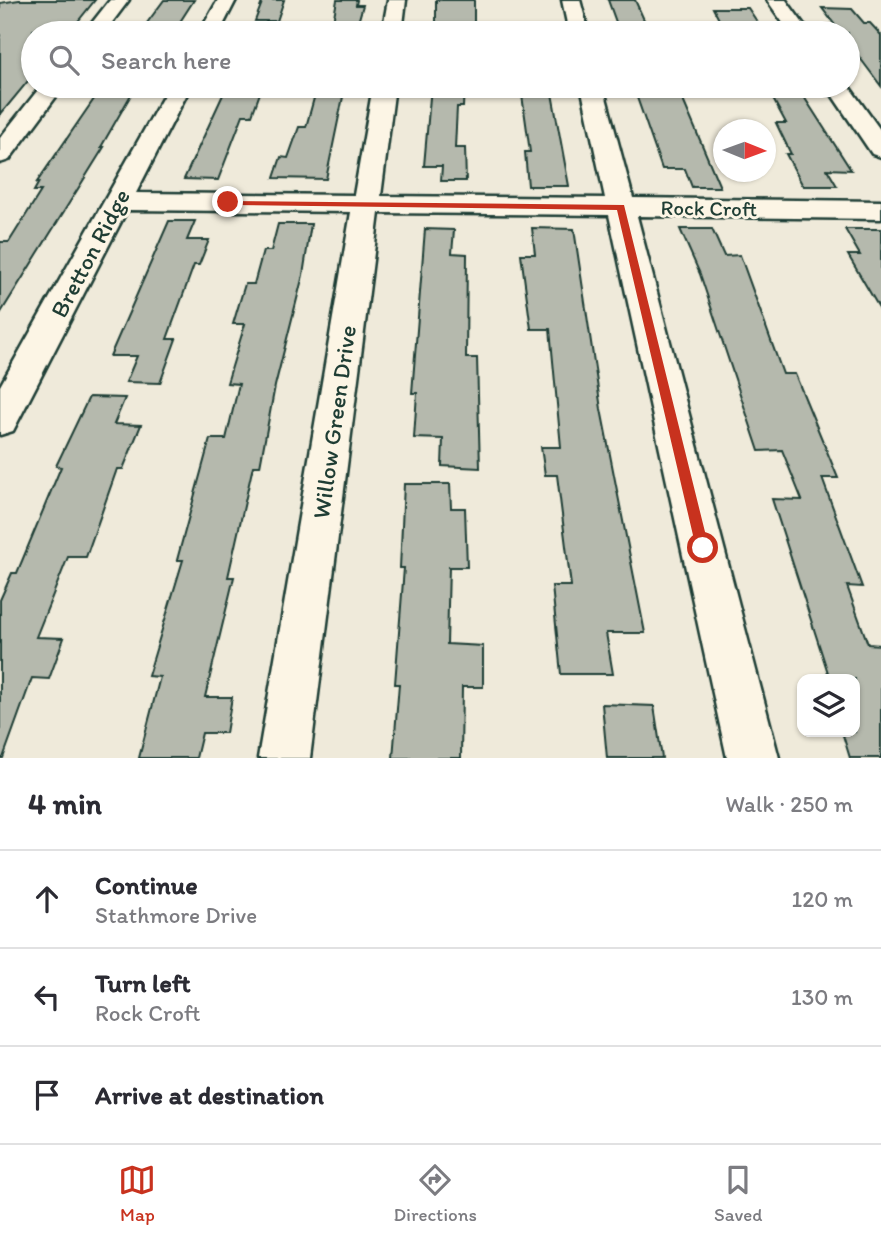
<!DOCTYPE html>
<html lang="en">
<head>
<meta charset="utf-8">
<style>
	body { margin:0; font-family:Itim,sans-serif; background:#f2f2f3; color:#2b2b33 }
	.controls { position:absolute; right:21px; bottom:21px; display:grid; overflow:hidden; border-radius:14px; box-shadow:0 2px 5px #0004 }
	.controls button { width:63px; height:63px; display:grid; place-items:center; padding:0; border:0; border-bottom:2px solid #e1e1e2; background:#fff; color:#2b2b33; font:35px sans-serif }
	.compass { position:absolute; left:713px; top:119px; width:63px; height:63px; border-radius:50%; background:#fff; box-shadow:0 2px 5px #0004; rotate:91deg }
	.stop { position:absolute; width:21px; height:21px; margin:-16px; border:5px solid #c8321e; border-radius:50%; background:#fff }
	.stop.end { background:#c8321e; border-color:#fff; box-shadow:0 2px 7px #0008 }
	.list { margin:0; padding:0; list-style:none }
	h2 { display:flex; justify-content:space-between; align-items:center; height:91px; margin:0; padding:0 28px; font-size:30px }
	h2 small { font-size:23px; font-weight:400; color:#7c7c81 }
	.list li { display:grid; grid-template-columns:46px 1fr auto; gap:21px; align-items:center; box-sizing:border-box; height:98px; padding:0 28px; border-top:2px solid #e1e1e2 }
	.list b { display:block; font-size:26px; white-space:nowrap }
	.list p { margin:0; font-size:23px; white-space:nowrap; color:#7c7c81 }
	.list em { font-size:23px; font-style:normal; color:#7c7c81 }
	.icon { flex:none; width:38px; height:38px; fill:none; stroke:currentColor; stroke-width:2; stroke-linecap:round; stroke-linejoin:round }
	.map { position:relative; flex:none; width:881px; height:758px; overflow:hidden }
	.search { position:absolute; background:#fff; box-shadow:0 2px 5px #0004; left:21px; right:21px; top:21px; height:77px; display:flex; align-items:center; gap:18px; box-sizing:border-box; padding:0 24px; border-radius:38px; color:#7c7c81; font-size:26px }
	.sheet { height:385px; background:#fff }
	nav { display:flex; justify-content:space-around; align-items:center; box-sizing:border-box; height:98px; border-top:2px solid #e1e1e2; background:#fff; font-size:19px; color:#7c7c81 }
	nav a { display:grid; justify-items:center; gap:4px }
	nav .on { color:#c8321e }
	.map>svg:first-child { display:block }
	.building { fill:#b5b9ad; stroke:#1f3d34; stroke-width:2 }
	.lines { fill:none; stroke-linecap:round; stroke-linejoin:round }
	.minor-casing { stroke:#1f3d34; stroke-width:5 }
	.minor { fill:#fcf5e5; fill-rule:evenodd }
	.route { fill:#c8321e }
	.labels { text-anchor:middle; dominant-baseline:central; stroke-width:6; stroke-linejoin:round; paint-order:stroke }
	.far-street-label { font-size:21px; fill:#1f3d34; stroke:#fcf5e5 }
	.street-label { font-size:24px; fill:#1f3d34; stroke:#fcf5e5 }
</style>
</head>
<body>
<div class="map">
<svg width="881" height="758" viewBox="0 0 881 758">
	<rect width="100%" height="100%" fill="#efeada"/>
	<filter id="ink" filterUnits="userSpaceOnUse"><feTurbulence type="fractalNoise" baseFrequency=".0143" numOctaves="2"/><feDisplacementMap in="SourceGraphic" scale="14" xChannelSelector="R" yChannelSelector="G"/><feConvolveMatrix kernelMatrix="1 2 1 2 8 2 1 2 1" color-interpolation-filters="sRGB"/></filter>
	<g filter="url(#ink)">
		<path class="building" d="M19,0H95L71,30H33V75L0,115V3Z
			M164,0H194L176,28L144,27Z
			M263,0H284L277,21H255Z
			M337,0H357L356,5H363L355,33H331Z
			M436,0H474V33H436Z
			M608,0H635L650,33H620Z
			M713,8H748L764,32L726,33Z
			M822,8L852,9L864,23H870L881,35V86L848,42V33H841Z
			M103,86H136L101,147H104L0,314V242H9L41,191H34L39,182H37Z
			M227,86H259L256,93H260L252,115H243L218,180L184,179Z
			M431,86H464L463,107H457L455,148H465L466,181H441L442,166H424Z
			M633,86H677L720,187H692L685,169H662Z
			M766,86H797L851,170L827,169L837,186H803L786,154H791L776,123H786Z
			M521,88H551L569,186H528L525,152H530Z
			M316,91L344,92L326,179L274,178L281,157L288,158L299,127H306Z
			M169,221H195L187,240H209L199,265H194L167,339H176L160,383L126,382L137,356H110Z
			M278,224H311L303,275L275,386L260,466H253L228,577H234L205,697H232L226,733H202L196,758H139L160,677L148,676L183,560H177L210,439H226L239,384L227,383L245,324H233L245,284H254L263,251H271Z
			M532,228L574,229L601,409L645,633H606L613,674H561L552,586H571L557,475H545L541,447H561L550,329H531L521,254H535Z
			M425,229L454,230L452,253L467,254L466,358H477L480,468L442,466L443,439L414,438L417,393H412Z
			M680,229H712L724,256L740,255L783,374H795L838,478H822L862,587L847,586L868,644L881,645V758H850L842,732H855V679H830L772,499L802,500L782,450L759,451L700,274Z
			M845,229H881V311L848,255H860Z
			M89,397L125,398L114,424L141,425L123,469H117L86,557H68L36,637L64,638L49,679L32,678L3,758H0V600L12,573H17L61,467L56,466Z
			M404,484H450L451,508H465L467,567H449L447,644L483,646V687H462L461,758H393L399,684H395L404,568H400Z
			M602,704L654,706L662,758H607Z"/>
		<g class="lines">
			<defs>
				<path id="minor" d="M110,0H129L104,33H84Z
					M218,0H236L219,33H199Z
					M388,0H406L402,33H382Z
					M562,0H580L589,33H569Z
					M767,0H786L810,33H790Z
					M848,85L881,131V157L872,154L826,86Z
					M41,86H64L9,160L0,163V138Z
					M169,86H191L136,193L354,195L373,86H395L381,196L605,198L581,86H603L633,198L881,201V219L637,216L779,758H727L609,215L379,213L310,758H258L351,212L127,210L13,431L0,435V386Z"/>
			</defs>
			<use href="#minor" class="minor-casing"/>
			<use href="#minor" class="minor"/>
		</g>
	</g>
	<path class="route" d="M225,201L624,205L709,548L707,553H698L696,548L617,210L228,205L223,202Z"/>
	<g class="labels">
		<g class="far-street-label">
			<text transform="translate(709 208) rotate(1)">Rock Croft</text>
		</g>
		<g class="street-label">
			<text transform="translate(90 253) rotate(-62)">Bretton Ridge</text>
			<text transform="translate(334 422) rotate(-82)">Willow Green Drive</text>
		</g>
	</g>
</svg>
<div class="controls">
<button><svg class="icon" aria-label="layers" viewBox="0 0 24 24"><path d="M12 4l9 5-9 5-9-5zM3 14l9 5 9-5"/></svg></button>
</div>
<svg class="compass" viewBox="-18 -18 36 36"><path d="M0-13l5 13h-10z" fill="#e53935"/><path d="M0 13l5-13h-10z" fill="#7c7c81"/></svg>
<div class="stop" style="left:703px;top:548px"></div>
<div class="stop end" style="left:228px;top:202px"></div>
<div class="search"><svg class="icon" aria-label="search" viewBox="0 0 24 24"><circle cx="10" cy="10" r="6"/><path d="M15 15l6 6"/></svg>Search here</div>
</div>
<section class="sheet">
<h2>4 min<small>Walk · 250 m</small></h2>
<ul class="list">
<li><svg class="icon" aria-label="ahead" viewBox="0 0 24 24"><path d="M12 20V5M6 11l6-6 6 6"/></svg><div><b>Continue</b><p>Stathmore Drive</p></div><em>120 m</em></li>
<li><svg class="icon" aria-label="left" viewBox="0 0 24 24"><path d="M17 20v-9H6M10 6l-5 5 5 5"/></svg><div><b>Turn left</b><p>Rock Croft</p></div><em>130 m</em></li>
<li><svg class="icon" aria-label="arrive" viewBox="0 0 24 24"><path d="M6 21V4h12l-3 4 3 4H6"/></svg><div><b>Arrive at destination</b></div></li>
</ul>
</section>
<nav>
<a class="on"><svg class="icon" aria-label="map" viewBox="0 0 24 24"><path d="M3 6l6-2 6 2 6-2v14l-6 2-6-2-6 2zM9 4v14M15 6v14"/></svg>Map</a>
<a><svg class="icon" aria-label="directions" viewBox="0 0 24 24"><path d="M12 3l9 9-9 9-9-9zM9 14v-3h6M13 9l2 2-2 2"/></svg>Directions</a>
<a><svg class="icon" aria-label="saved" viewBox="0 0 24 24"><path d="M7 4h10v16l-5-4-5 4z"/></svg>Saved</a>
</nav>
</body>
</html>
